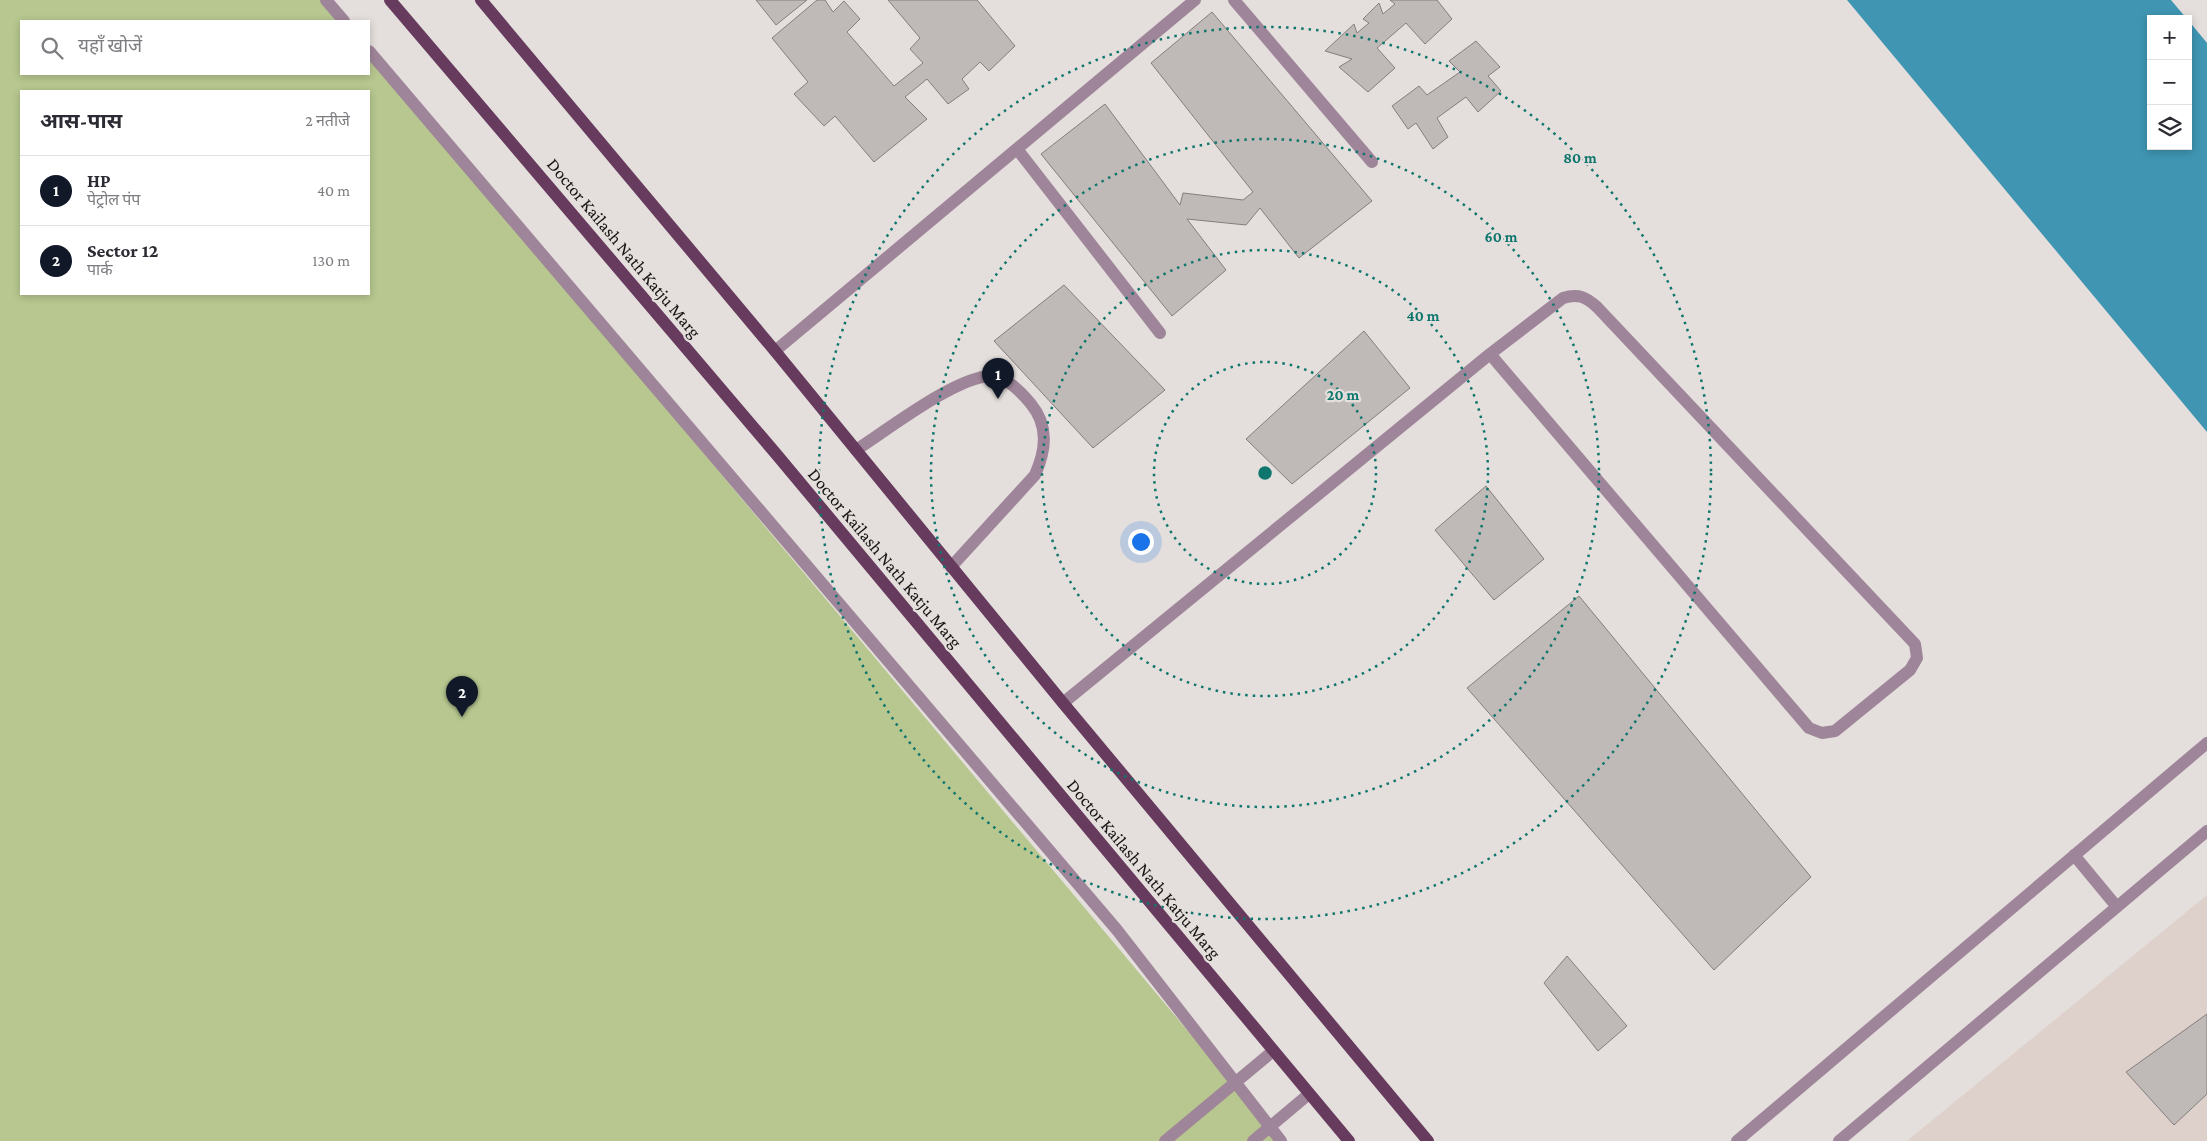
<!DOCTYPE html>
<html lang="hi">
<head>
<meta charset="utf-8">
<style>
	body { margin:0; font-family:"Crimson Pro","Noto Sans Devanagari",serif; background:#f7f7f7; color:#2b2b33 }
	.controls { position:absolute; right:15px; top:15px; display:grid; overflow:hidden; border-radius:0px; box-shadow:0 2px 8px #0003 }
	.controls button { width:45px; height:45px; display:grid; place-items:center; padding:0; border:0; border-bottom:1px solid #e1e1e2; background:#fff; color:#2b2b33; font:25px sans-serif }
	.you { position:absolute; left:1140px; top:541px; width:18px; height:18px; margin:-12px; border:4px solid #fff; border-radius:50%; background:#1a73e8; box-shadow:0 0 0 8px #1a73e833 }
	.badge { display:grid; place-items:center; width:32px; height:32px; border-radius:50%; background:#111827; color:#fff; font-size:16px; font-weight:700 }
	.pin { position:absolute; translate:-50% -41px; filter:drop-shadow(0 1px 2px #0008) }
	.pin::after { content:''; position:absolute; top:26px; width:18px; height:15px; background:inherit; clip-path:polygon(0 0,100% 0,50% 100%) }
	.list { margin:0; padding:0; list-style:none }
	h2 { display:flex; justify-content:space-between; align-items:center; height:65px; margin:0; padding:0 20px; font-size:21px }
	h2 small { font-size:16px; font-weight:400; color:#7c7c81 }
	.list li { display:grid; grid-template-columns:32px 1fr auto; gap:15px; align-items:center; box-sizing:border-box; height:70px; padding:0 20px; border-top:1px solid #e1e1e2 }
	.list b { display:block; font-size:19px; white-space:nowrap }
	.list p { margin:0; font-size:16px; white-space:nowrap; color:#7c7c81 }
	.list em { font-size:16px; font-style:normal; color:#7c7c81 }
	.icon { flex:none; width:28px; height:28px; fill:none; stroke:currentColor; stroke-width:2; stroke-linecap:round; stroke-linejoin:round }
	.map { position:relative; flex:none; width:2207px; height:1141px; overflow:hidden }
	.search { position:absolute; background:#fff; box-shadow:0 2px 8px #0003; left:20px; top:20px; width:350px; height:55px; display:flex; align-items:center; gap:12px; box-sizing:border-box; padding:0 18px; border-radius:0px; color:#7c7c81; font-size:19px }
	.panel { position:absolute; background:#fff; box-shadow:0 2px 8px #0003; left:20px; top:90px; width:350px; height:205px; border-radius:0px }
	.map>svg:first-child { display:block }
	.built { fill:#ded1cb }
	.green { fill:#b7c78f; fill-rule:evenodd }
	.water { fill:#3f95b2 }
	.building { fill:#bfb9b7; stroke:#847e7c }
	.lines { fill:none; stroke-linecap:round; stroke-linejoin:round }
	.service { stroke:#9f8599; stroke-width:12 }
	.tertiary { stroke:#9f8599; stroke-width:12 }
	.primary { stroke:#673b5e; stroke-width:12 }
	.ring { fill:none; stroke:#0f766e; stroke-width:2.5; stroke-dasharray:2.5 5 }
	.labels { text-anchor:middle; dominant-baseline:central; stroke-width:4.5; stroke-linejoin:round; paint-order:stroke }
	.street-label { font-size:18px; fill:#171514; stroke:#e4dfdc }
	.centre { fill:#0f766e; stroke:#e4dfdc; stroke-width:2.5 }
	.ring-label { font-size:15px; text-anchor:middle; font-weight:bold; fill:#0f766e; stroke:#e4dfdc; stroke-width:4.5; stroke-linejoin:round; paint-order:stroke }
</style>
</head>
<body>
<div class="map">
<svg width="2207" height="1141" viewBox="0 0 2207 1141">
	<rect width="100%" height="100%" fill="#e4dfdc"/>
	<path class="built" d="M2207,895V1141H1907Z"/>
	<path class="green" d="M0,0H324L342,21H21V74H369V54L1280,1141H0ZM21,91H369V294H21Z"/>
	<path class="water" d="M1847,0H2171L2187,19H2151V146H2188V20L2207,43V432Z"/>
	<path class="building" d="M756,0H807L776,25Z
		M817,0H825L833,12L844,1L860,19L847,32L894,86L923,63L910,49L920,38L888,0H977L1015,46L989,71L980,62L962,79L969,89L948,104L927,79L905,97L927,119L874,162L835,116L824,126L794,94L808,82L772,38Z
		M1390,0H1437L1452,19L1425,44L1406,23L1377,48L1395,68L1368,92L1339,67L1352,59L1325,51L1354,24L1357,33L1369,23L1363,19L1379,3L1383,14L1395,4Z
		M1212,12L1372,201L1299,258L1260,208L1246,225L1187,219L1226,270L1172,316L1041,154L1105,104L1180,205L1183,193L1243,200L1253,192L1151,63Z
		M1476,41L1500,67L1488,76L1501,91L1478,112L1466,97L1437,118L1448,137L1433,149L1416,123L1408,129L1392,106L1419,86L1427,95L1460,72L1449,61Z
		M1064,285L1165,390L1093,448L994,341Z
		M1364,331L1410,388L1292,484L1246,439Z
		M1486,486L1544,559L1494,600L1435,530Z
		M1579,596L1811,877L1714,970L1467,688Z
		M1567,956L1627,1026L1598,1051L1544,983Z
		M2207,1014V1094L2174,1125L2126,1072Z"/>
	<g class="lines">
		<path class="service" d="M326,0L344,21
			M1234,0L1372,162
			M369,51L1117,930L1281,1141
			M1017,149L1160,333
			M775,351L1195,0
			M856,450C886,431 958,375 992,376C1007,377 1022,393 1031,404C1049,426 1046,450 1035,475L951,567
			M1063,703L1490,354L1563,298C1578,293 1586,297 1597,307L1915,644L1917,658L1910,670L1835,731L1822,733L1809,728L1490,354
			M1165,1141L1273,1051
			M1253,1141L1309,1094"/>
		<path class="tertiary" d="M2074,855L2117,907
			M1737,1141L2207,743
			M1839,1141L2207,831"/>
		<path class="primary" d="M390,0L777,455L1349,1141
			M481,0L775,351L1063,703L1428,1141"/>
	</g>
	<g class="ring">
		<circle cx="1265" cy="473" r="111"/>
		<circle cx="1265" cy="473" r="223"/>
		<circle cx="1265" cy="473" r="334"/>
		<circle cx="1265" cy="473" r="446"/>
	</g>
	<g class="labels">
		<g class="street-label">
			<text transform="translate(624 248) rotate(50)">Doctor Kailash Nath Katju Marg</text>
			<text transform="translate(885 558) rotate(50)">Doctor Kailash Nath Katju Marg</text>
			<text transform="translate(1144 869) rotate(50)">Doctor Kailash Nath Katju Marg</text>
		</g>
	</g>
	<circle cx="1265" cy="473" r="8" class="centre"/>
	<g class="ring-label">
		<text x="1580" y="163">80 m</text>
		<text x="1501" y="242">60 m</text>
		<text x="1423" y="321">40 m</text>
		<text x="1343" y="400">20 m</text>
	</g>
</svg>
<div class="controls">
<button>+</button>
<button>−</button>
<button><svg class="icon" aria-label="layers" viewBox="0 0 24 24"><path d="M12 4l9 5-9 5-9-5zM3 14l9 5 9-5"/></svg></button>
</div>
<div class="you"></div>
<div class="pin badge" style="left:998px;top:399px">1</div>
<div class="pin badge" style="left:462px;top:717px">2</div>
<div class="search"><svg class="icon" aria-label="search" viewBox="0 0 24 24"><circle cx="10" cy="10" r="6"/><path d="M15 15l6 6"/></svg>यहाँ खोजें</div>
<section class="panel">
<h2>आस-पास<small>2 नतीजे</small></h2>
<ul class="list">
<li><span class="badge">1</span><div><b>HP</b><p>पेट्रोल पंप</p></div><em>40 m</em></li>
<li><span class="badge">2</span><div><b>Sector 12</b><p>पार्क</p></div><em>130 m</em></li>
</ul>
</section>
</div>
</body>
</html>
